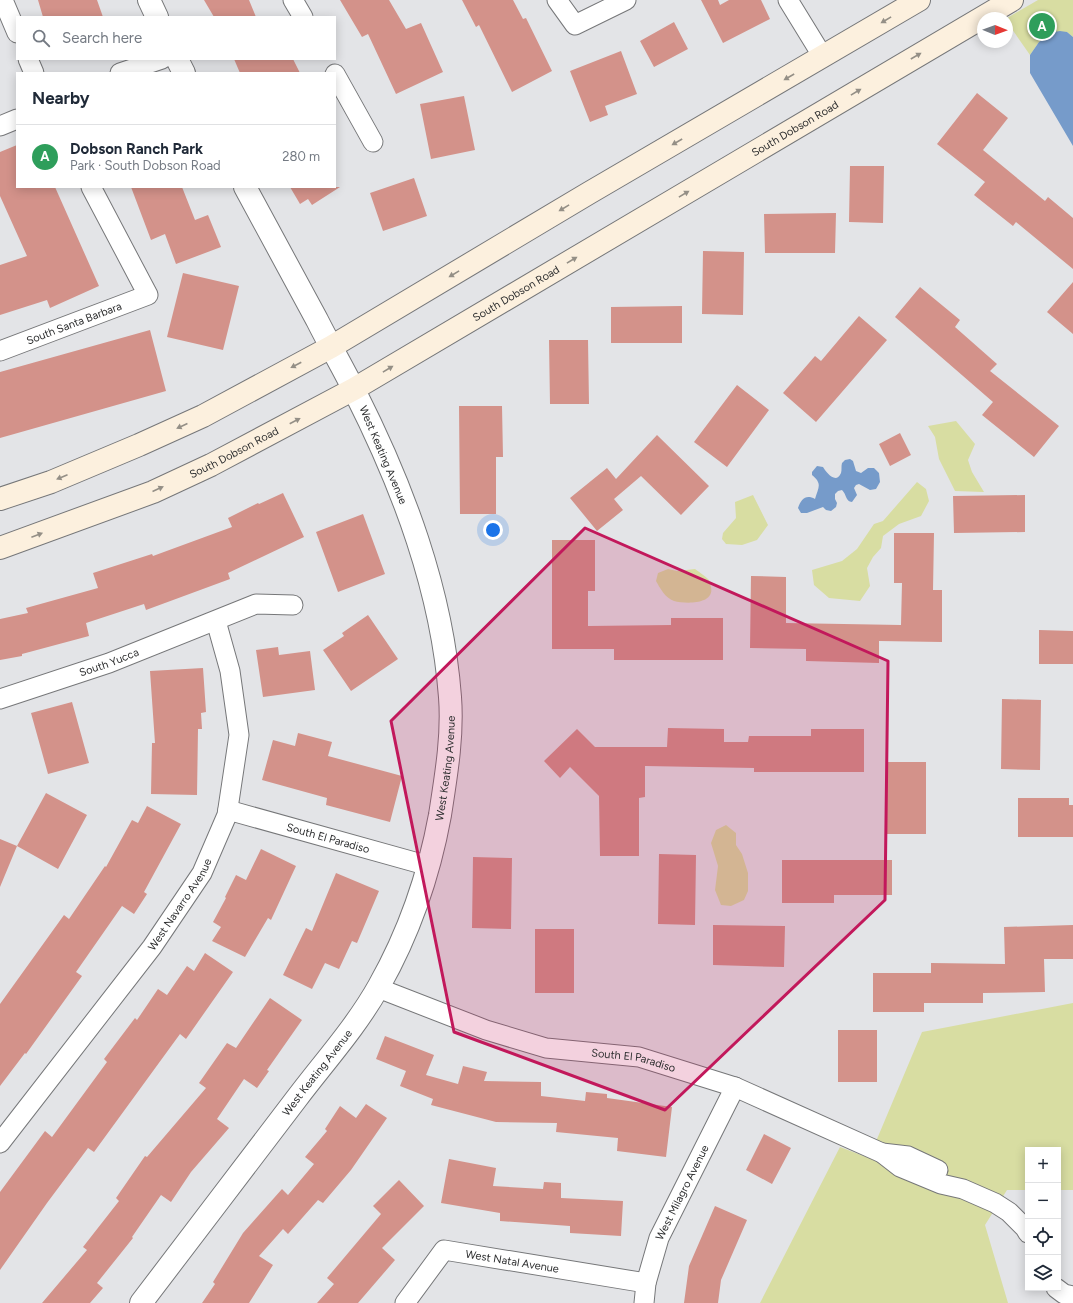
<!DOCTYPE html>
<html lang="en">
<head>
<meta charset="utf-8">
<style>
	body { margin:0; font-family:Figtree,sans-serif; background:#f2f2f3; color:#1f2937 }
	.controls { position:absolute; right:12px; bottom:12px; display:grid; overflow:hidden; border-radius:0px; box-shadow:0 2px 10px #0003 }
	.controls button { width:36px; height:36px; display:grid; place-items:center; padding:0; border:0; border-bottom:1px solid #e0e1e3; background:#fff; color:#1f2937; font:20px sans-serif }
	.compass { position:absolute; left:977px; top:12px; width:36px; height:36px; border-radius:50%; background:#fff; box-shadow:0 2px 10px #0003; rotate:91deg }
	.you { position:absolute; left:493px; top:530px; width:14px; height:14px; margin:-10px; border:3px solid #fff; border-radius:50%; background:#1a73e8; box-shadow:0 0 0 6px #1a73e833 }
	.badge { display:grid; place-items:center; width:26px; height:26px; border-radius:50%; background:#7c3aed; color:#fff; font-size:13px; font-weight:700 }
	.pin { position:absolute; translate:-50% -50%; border:2px solid #fff; box-shadow:0 1px 4px #0006 }
	.list { margin:0; padding:0; list-style:none }
	h2 { display:flex; justify-content:space-between; align-items:center; height:52px; margin:0; padding:0 16px; font-size:17px }
	h2 small { font-size:13px; font-weight:400; color:#747a83 }
	.list li { display:grid; grid-template-columns:26px 1fr auto; gap:12px; align-items:center; box-sizing:border-box; height:64px; padding:0 16px; border-top:1px solid #e0e1e3 }
	.list b { display:block; font-size:15px; white-space:nowrap }
	.list p { margin:0; font-size:13px; white-space:nowrap; color:#747a83 }
	.list em { font-size:13px; font-style:normal; color:#747a83 }
	.icon { flex:none; width:22px; height:22px; fill:none; stroke:currentColor; stroke-width:2; stroke-linecap:round; stroke-linejoin:round }
	.map { position:relative; flex:none; width:1073px; height:1303px; overflow:hidden }
	.search { position:absolute; background:#fff; box-shadow:0 2px 10px #0003; left:16px; top:16px; width:320px; height:44px; display:flex; align-items:center; gap:10px; box-sizing:border-box; padding:0 14px; border-radius:0px; color:#747a83; font-size:15px }
	.panel { position:absolute; background:#fff; box-shadow:0 2px 10px #0003; left:16px; top:72px; width:320px; height:116px; border-radius:0px }
	.map>svg:first-child { display:block }
	.green { fill:#d8dda2 }
	.water { fill:#769bca }
	.building { fill:#d3928a }
	.lines { fill:none; stroke-linecap:round; stroke-linejoin:round }
	.minor-casing { stroke:#767779; stroke-width:21 }
	.tertiary-casing { stroke:#767779; stroke-width:24 }
	.secondary-casing { stroke:#767779; stroke-width:24 }
	.minor { stroke:#fff; stroke-width:19 }
	.tertiary { stroke:#fff; stroke-width:22 }
	.secondary { stroke:#fcf0de; stroke-width:22 }
	.oneway { fill:#948f86 }
	.marked { fill:#c2185b; fill-opacity:0.2; stroke:#c2185b; stroke-width:3; stroke-linejoin:round }
	.labels { text-anchor:middle; dominant-baseline:central; stroke-width:3.5; stroke-linejoin:round; paint-order:stroke }
	.street-label { font-size:11px; fill:#2d2e2f; stroke:#fff }
</style>
</head>
<body>
<div class="map">
<svg width="1073" height="1303" viewBox="0 0 1073 1303">
	<rect width="100%" height="100%" fill="#e3e4e7"/>
	<path class="green" d="M1038,0H1073V37L1067,32L1039,42L1030,55L1007,22V18Z
		M956,421L975,444L968,460L972,472L984,492L955,491L939,459L935,437L928,426Z
		M917,482L926,489L929,501L921,516L899,524L883,536L881,548L873,557L867,568L870,586L860,601L829,598L814,585L812,570L842,561L857,549L874,524L883,521Z
		M753,495L768,525L757,540L742,545L726,544L722,539L723,533L736,518L735,502Z
		M668,569L677,571L695,569C699,572 704,575 708,579C710,581 710,584 711,587C715,605 685,604 674,601C665,598 660,588 656,581L658,573Z
		M726,825L736,833V845L742,854L748,873V891L744,900L731,906L721,905L715,890L718,866L711,843L716,830Z
		M1073,1003V1190H1058V1150H1028V1190H1007L985,1225L1008,1303H760L840,1147L869,1158L922,1032Z"/>
	<path class="water" d="M1060,31L1067,32L1073,37V146L1030,73V55L1039,42L1054,32Z
		M850,459L853,461L856,471L861,473L868,468H874L879,473L880,482L876,489L870,490L859,484L856,485L854,488L857,495L852,502C845,501 847,495 842,490L838,491L835,494V499L837,503L836,507L831,511L826,510L823,507L807,513H801L798,508C801,499 806,494 815,499C818,488 823,484 812,475V472L817,466L823,467C826,472 836,485 841,473C842,470 841,466 842,463L845,460Z"/>
	<path class="building" d="M38,0H97L103,17H43Z
		M204,0H249L256,17H214Z
		M340,0H389L406,29L421,23L443,72L396,94L368,34L362,37Z
		M462,0H513L523,19L526,18L552,71L512,92L479,25L476,27Z
		M701,0H718L720,5L729,0H761L770,19L723,43Z
		M674,22L688,49L654,67L640,41Z
		M621,51L637,94L605,106L608,115L590,122L570,71Z
		M234,59H293L300,73H240Z
		M977,93L1008,118L983,150L1045,201L1048,197L1073,218V269L1016,222L1013,226L974,195L985,182L937,144Z
		M464,96L475,150L431,159L420,104Z
		M17,145V187H55L99,286L50,308L47,300L0,315V265L27,256L0,196V152Z
		M850,166H884L883,223L849,222Z
		M414,178L427,216L383,231L370,193Z
		M131,187H182L195,220L208,215L221,247L176,264L165,234L151,240Z
		M290,187H340L312,205L308,199L300,204Z
		M836,213L835,253H765L764,214Z
		M703,251L744,252L743,315L702,314Z
		M183,273L239,286L223,350L167,337Z
		M1073,282V334L1047,312Z
		M920,287L960,320L955,327L997,364L990,371L1059,426L1034,457L982,415L993,402L895,317Z
		M682,306V343H611V307Z
		M859,316L887,340L816,422L783,393L815,356L821,361Z
		M150,330L166,391L0,438V372Z
		M549,340H588L589,404H550Z
		M737,385L769,410L727,467L694,442Z
		M459,406H502L503,457H496V514H460Z
		M900,433L911,455L890,466L879,444Z
		M657,435L709,486L681,515L641,476L614,499L623,510L597,531L570,498L607,468L616,479Z
		M283,493L304,537L228,573L230,579L146,610L144,604L86,623L89,636L22,654V656L0,660V619L28,613L26,608L98,588L93,573L152,554L153,556L232,527L228,518L258,503L259,504Z
		M1025,495V532L954,533L953,496Z
		M363,514L385,574L338,592L316,532Z
		M894,533H934L933,590H942V642L879,641V663L806,661V649L750,648L751,576L786,577V623L901,625L902,583H894Z
		M552,540H595V591H588V626L671,625V618H723V660H614V649H552Z
		M368,615L398,659L351,691L323,650L344,636L342,633Z
		M1039,630L1073,631V664H1039Z
		M278,647L279,655L310,651L315,690L263,697L256,650Z
		M203,668L206,712L201,713L202,729H198L197,795L151,794L152,743H155L150,671Z
		M1002,699L1041,700L1040,770L1001,769Z
		M72,702L89,763L48,774L31,713Z
		M668,728L724,729V742H748L749,736H811V729H864V772H754V768L645,766V797L639,798V856H600L599,796L570,767L560,778L544,761L577,729L595,747H667Z
		M298,733L332,742L328,756L402,776L390,822L326,805L327,798L262,780L273,740L295,746Z
		M887,762H926V834H887Z
		M46,793L87,815L58,869L17,846Z
		M1018,798H1069V805H1073V837H1018Z
		M147,806L181,824L144,892L147,894L134,914L122,906L76,972L82,976L26,1054L25,1053L0,1086V1004L64,915L69,919L105,866L106,867L132,820L138,823Z
		M0,839L17,846L0,887Z
		M261,849L296,866L271,920L268,918L245,957L212,941L221,927L213,922L226,898L225,897L236,875L246,880Z
		M659,854L696,855L695,925L658,924Z
		M473,857L512,858L511,929L472,928Z
		M782,860H892V895H834V903H782Z
		M336,873L379,891L357,943L352,941L339,969L325,963L312,989L283,975L306,928L312,931Z
		M713,925L785,926L784,967L713,965Z
		M1073,925V959H1044L1045,992L983,993V1003H924V1012H873V973H931V963L1005,964L1004,927Z
		M535,929H574V993H535Z
		M205,953L233,972L186,1039L180,1034L94,1152L88,1148L47,1203L0,1270V1192L45,1131L52,1137L107,1062L104,1059L135,1018L137,1020L158,989L167,995L187,966L194,971Z
		M270,998L302,1020L267,1070L269,1071L257,1088L244,1079L217,1119L229,1128L191,1172L171,1202L161,1195L132,1237L133,1238L97,1283L103,1288L90,1303H42L87,1250L83,1247L119,1201L116,1198L145,1156L147,1157L206,1088L199,1083L227,1043L236,1048Z
		M838,1030H877V1082H838Z
		M385,1036L434,1055L426,1075L458,1084L463,1066L487,1072L484,1081L541,1082V1096L585,1101L586,1092L607,1094V1098L672,1107L666,1157L617,1151L618,1138L556,1132L557,1123L496,1122L431,1105L433,1099L400,1086L406,1071L376,1059Z
		M366,1104L387,1118L351,1170L323,1203L318,1200L288,1234L283,1229L259,1256L273,1265L249,1303H202L215,1284L213,1282L243,1233L282,1189L288,1195L314,1164L305,1157L327,1131L325,1129L340,1106L356,1118Z
		M764,1134L791,1148L772,1184L746,1170Z
		M449,1159L496,1168L493,1186L543,1189L544,1182L561,1183V1198L623,1201L621,1236L570,1233V1226L500,1221V1213L441,1203Z
		M399,1180L424,1206L382,1248L395,1260L358,1303H317L334,1284L327,1278L381,1214L373,1206Z
		M715,1206L747,1220L721,1280L718,1303H684L689,1266Z"/>
	<g class="lines">
		<defs>
			<g id="minor">
				<path d="M3,0L17,33"/>
				<path d="M293,0L303,17"/>
				<path d="M557,0L575,25L626,0"/>
				<path d="M788,0L823,57"/>
				<path d="M28,59L34,73"/>
				<path d="M120,73L162,59"/>
				<path d="M335,74L373,142"/>
				<path d="M0,126L17,119"/>
				<path id="s1" d="M0,351L148,295L91,187"/>
				<path id="s2" d="M0,699L109,663L256,604L293,605"/>
				<path id="s3" d="M228,810L429,866"/>
				<path id="s4" d="M378,988L486,1030L546,1048L639,1057L735,1087L882,1153L900,1167L941,1184L963,1189L995,1203L1009,1212L1025,1228L1028,1233"/>
				<path id="s5" d="M0,1143L152,947L202,873L227,815L239,735L230,671L216,621"/>
				<path d="M882,1153L908,1156L938,1170"/>
				<path d="M1056,1288L1064,1294L1073,1296"/>
				<path id="s6" d="M405,1303L444,1250L646,1283"/>
				<path id="s7" d="M644,1303L646,1283L659,1238L735,1087"/>
			</g>
			<g id="tertiary">
				<path d="M149,0L157,17"/>
				<path d="M177,59L184,73"/>
				<path id="s8" d="M141,1303C193,1235 245,1166 297,1098C325,1061 356,1027 379,986C409,933 429,875 440,815C446,776 453,736 450,697C442,590 403,487 355,392C343,368 329,344 317,320C293,276 269,231 245,187"/>
			</g>
			<g id="secondary">
				<path d="M0,499L51,482L139,445L203,416L331,347L589,193L919,0"/>
				<path id="s9" d="M0,548L153,492L211,465L354,389L1012,0"/>
			</g>
		</defs>
		<use href="#minor" class="minor-casing"/>
		<use href="#tertiary" class="tertiary-casing"/>
		<use href="#secondary" class="secondary-casing"/>
		<use href="#minor" class="minor"/>
		<use href="#tertiary" class="tertiary"/>
		<use href="#secondary" class="secondary"/>
	</g>
	<defs><path id="oneway-solid" d="M-6-.8H1V-3.2L6.5 0L1 3.2V.8H-6Z"/></defs>
	<g class="oneway">
		<use href="#oneway-solid" transform="translate(886 20) rotate(149)"/>
		<use href="#oneway-solid" transform="translate(916 56) rotate(-30)"/>
		<use href="#oneway-solid" transform="translate(789 77) rotate(150)"/>
		<use href="#oneway-solid" transform="translate(856 92) rotate(-31)"/>
		<use href="#oneway-solid" transform="translate(677 142) rotate(150)"/>
		<use href="#oneway-solid" transform="translate(684 194) rotate(-31)"/>
		<use href="#oneway-solid" transform="translate(564 208) rotate(149)"/>
		<use href="#oneway-solid" transform="translate(572 260) rotate(-31)"/>
		<use href="#oneway-solid" transform="translate(454 274) rotate(149)"/>
		<use href="#oneway-solid" transform="translate(296 365) rotate(152)"/>
		<use href="#oneway-solid" transform="translate(388 369) rotate(-31)"/>
		<use href="#oneway-solid" transform="translate(295 421) rotate(-28)"/>
		<use href="#oneway-solid" transform="translate(182 426) rotate(155)"/>
		<use href="#oneway-solid" transform="translate(62 477) rotate(157)"/>
		<use href="#oneway-solid" transform="translate(158 489) rotate(-24)"/>
		<use href="#oneway-solid" transform="translate(37 535) rotate(-21)"/>
	</g>
	<path class="marked" d="M585,528L888,661L885,900L665,1110L454,1032L391,721Z"/>
	<g class="labels">
		<g class="street-label">
			<text stroke="none"><textPath href="#s9" startOffset="901">South Dobson Road</textPath></text>
			<text stroke="none"><textPath href="#s9" startOffset="577">South Dobson Road</textPath></text>
			<text stroke="none"><textPath href="#s1" startOffset="79">South Santa Barbara</textPath></text>
			<text stroke="none"><textPath href="#s9" startOffset="253">South Dobson Road</textPath></text>
			<text transform="translate(383 455) rotate(67)">West Keating Avenue</text>
			<text stroke="none"><textPath href="#s2" startOffset="115">South Yucca</textPath></text>
			<text stroke="none"><textPath href="#s8" startOffset="626">West Keating Avenue</textPath></text>
			<text stroke="none"><textPath href="#s3" startOffset="104">South El Paradiso</textPath></text>
			<text stroke="none"><textPath href="#s5" startOffset="299">West Navarro Avenue</textPath></text>
			<text stroke="none"><textPath href="#s4" startOffset="267">South El Paradiso</textPath></text>
			<text stroke="none"><textPath href="#s8" startOffset="290">West Keating Avenue</textPath></text>
			<text stroke="none"><textPath href="#s7" startOffset="118">West Milagro Avenue</textPath></text>
			<text stroke="none"><textPath href="#s6" startOffset="135">West Natal Avenue</textPath></text>
		</g>
	</g>
</svg>
<div class="controls">
<button>+</button>
<button>−</button>
<button><svg class="icon" aria-label="locate" viewBox="0 0 24 24"><circle cx="12" cy="12" r="6"/><path d="M12 2v4M12 18v4M2 12h4M18 12h4"/></svg></button>
<button><svg class="icon" aria-label="layers" viewBox="0 0 24 24"><path d="M12 4l9 5-9 5-9-5zM3 14l9 5 9-5"/></svg></button>
</div>
<svg class="compass" viewBox="-18 -18 36 36"><path d="M0-13l5 13h-10z" fill="#e53935"/><path d="M0 13l5-13h-10z" fill="#747a83"/></svg>
<div class="you"></div>
<div class="pin badge" style="left:1042px;top:26px;background:#2e9e5b">A</div>
<div class="search"><svg class="icon" aria-label="search" viewBox="0 0 24 24"><circle cx="10" cy="10" r="6"/><path d="M15 15l6 6"/></svg>Search here</div>
<section class="panel">
<h2>Nearby<small></small></h2>
<ul class="list">
<li><span class="badge" style="background:#2e9e5b">A</span><div><b>Dobson Ranch Park</b><p>Park · South Dobson Road</p></div><em>280 m</em></li>
</ul>
</section>
</div>
</body>
</html>
